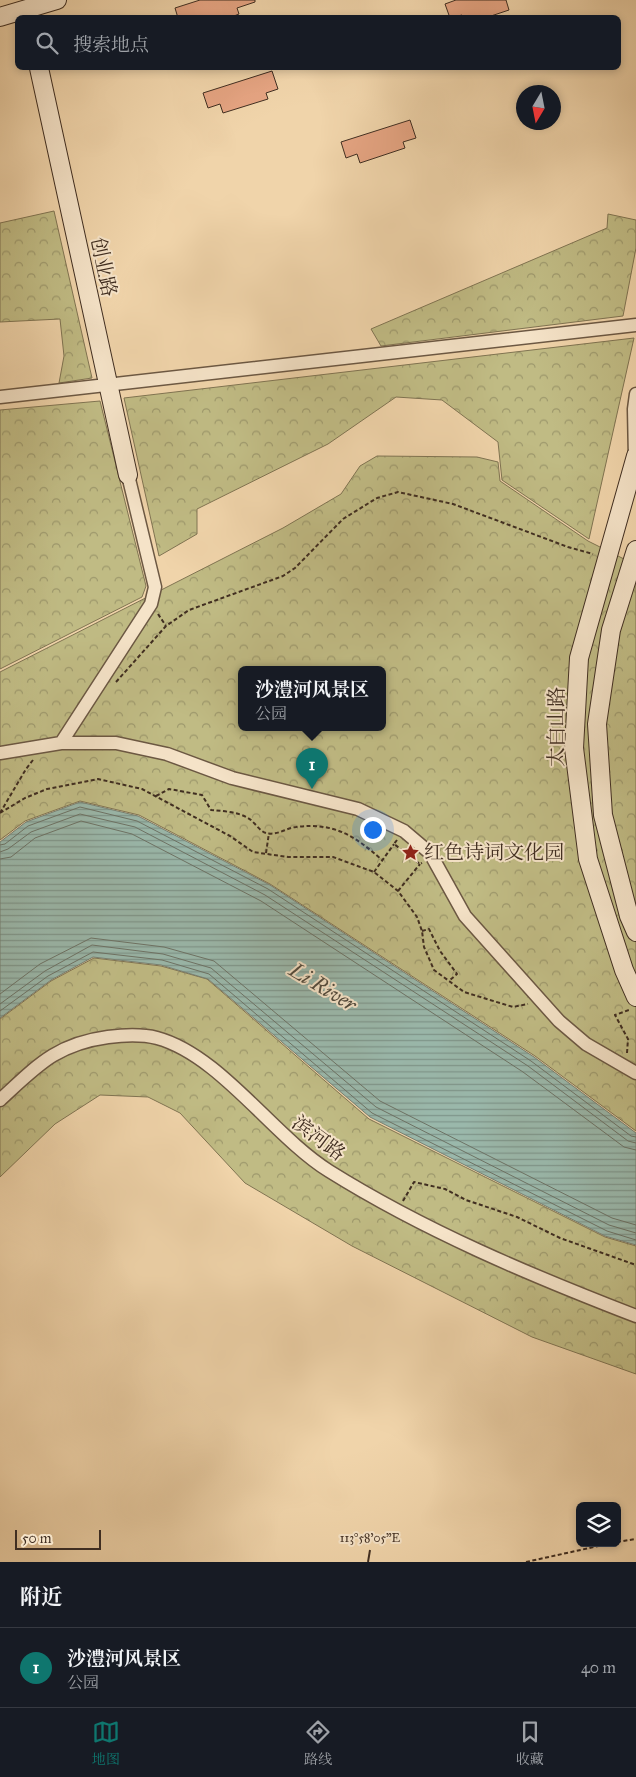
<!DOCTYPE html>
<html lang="zh">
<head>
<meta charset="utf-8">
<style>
	body { margin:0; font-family:"IM FELL Great Primer","Noto Serif SC",serif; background:#20242c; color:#f1f3f6 }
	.controls { position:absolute; right:15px; bottom:15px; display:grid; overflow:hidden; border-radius:8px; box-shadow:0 2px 8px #0003 }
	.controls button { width:45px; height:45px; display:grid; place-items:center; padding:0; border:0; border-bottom:1px solid #363941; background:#171b24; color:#f1f3f6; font:25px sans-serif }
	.compass { position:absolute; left:516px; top:85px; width:45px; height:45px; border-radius:50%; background:#171b24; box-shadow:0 2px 8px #0003; rotate:190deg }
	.scale { position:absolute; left:15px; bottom:12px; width:86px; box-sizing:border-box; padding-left:5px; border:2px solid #402e21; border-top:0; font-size:14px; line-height:18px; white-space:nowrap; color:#402e21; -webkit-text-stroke:4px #f5e3c8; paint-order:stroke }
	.you { position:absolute; left:372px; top:829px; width:18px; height:18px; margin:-12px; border:4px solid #fff; border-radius:50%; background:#1a73e8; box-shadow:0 0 0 8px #1a73e833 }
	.badge { display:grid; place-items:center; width:32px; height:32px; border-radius:50%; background:#0f766e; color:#fff; font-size:16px; font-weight:700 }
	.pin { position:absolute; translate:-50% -41px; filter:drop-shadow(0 1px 2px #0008) }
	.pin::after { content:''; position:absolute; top:26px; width:18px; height:15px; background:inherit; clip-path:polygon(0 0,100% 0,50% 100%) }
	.popup { position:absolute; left:238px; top:666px; width:148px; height:65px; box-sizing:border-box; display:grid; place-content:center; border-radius:8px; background:#171b24; filter:drop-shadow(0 1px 4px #0005); font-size:16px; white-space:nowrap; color:#9ea1a6 }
	.popup b { font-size:19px; color:#f1f3f6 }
	.popup::after { content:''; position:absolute; left:50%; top:100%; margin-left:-10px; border:10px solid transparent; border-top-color:#171b24 }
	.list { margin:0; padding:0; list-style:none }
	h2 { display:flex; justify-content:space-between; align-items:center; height:65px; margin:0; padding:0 20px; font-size:21px }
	h2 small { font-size:16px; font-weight:400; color:#9ea1a6 }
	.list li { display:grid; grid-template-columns:32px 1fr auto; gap:15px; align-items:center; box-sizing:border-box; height:80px; padding:0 20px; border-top:1px solid #363941 }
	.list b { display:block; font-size:19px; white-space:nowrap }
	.list p { margin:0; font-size:16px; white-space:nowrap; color:#9ea1a6 }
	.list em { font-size:16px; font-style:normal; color:#9ea1a6 }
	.icon { flex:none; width:28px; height:28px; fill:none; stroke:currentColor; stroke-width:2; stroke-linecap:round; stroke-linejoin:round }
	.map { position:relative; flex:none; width:636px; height:1562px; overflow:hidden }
	.search { position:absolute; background:#171b24; box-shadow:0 2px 8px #0003; left:15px; right:15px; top:15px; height:55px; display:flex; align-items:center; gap:12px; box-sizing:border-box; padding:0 18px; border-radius:8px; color:#9ea1a6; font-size:19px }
	.sheet { height:145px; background:#171b24 }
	nav { display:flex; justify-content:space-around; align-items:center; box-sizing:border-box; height:70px; border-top:1px solid #363941; background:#171b24; font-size:14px; color:#9ea1a6 }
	nav a { display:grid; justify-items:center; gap:2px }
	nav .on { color:#0f766e }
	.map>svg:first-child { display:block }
	.forest { fill:url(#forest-crowns); stroke:#807452; fill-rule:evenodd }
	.water { fill:url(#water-rules); stroke:#768174 }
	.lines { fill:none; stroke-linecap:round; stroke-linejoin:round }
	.shore { stroke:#6d7366; stroke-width:1 }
	.building { fill:#e5a482; stroke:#402e21 }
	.street-casing { stroke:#6c5843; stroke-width:15 }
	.secondary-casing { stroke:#402e21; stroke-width:20 }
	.path { stroke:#402e21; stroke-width:2; stroke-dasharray:4 2.5; stroke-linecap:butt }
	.street { stroke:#f5e3c8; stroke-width:12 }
	.secondary { stroke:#f5e3c8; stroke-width:18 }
	.ticks { fill:none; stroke:#402e21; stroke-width:2 }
	.labels { text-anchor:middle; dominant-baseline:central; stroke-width:4; stroke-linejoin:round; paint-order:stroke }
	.street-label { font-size:20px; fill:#402e21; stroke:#f5e3c8 }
	.poi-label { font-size:20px; fill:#402e21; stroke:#f5e3c8; text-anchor:start }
	.water-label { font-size:21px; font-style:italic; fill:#524a3d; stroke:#f5e3c8 }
	.ticks-label { font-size:12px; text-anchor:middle; fill:#402e21; stroke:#f5e3c8; stroke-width:4; stroke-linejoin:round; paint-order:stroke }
</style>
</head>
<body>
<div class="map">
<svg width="636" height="1562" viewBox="0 0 636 1562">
	<defs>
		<pattern id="forest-crowns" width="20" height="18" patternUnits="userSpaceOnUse" patternTransform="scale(1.25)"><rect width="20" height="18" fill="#c0bb84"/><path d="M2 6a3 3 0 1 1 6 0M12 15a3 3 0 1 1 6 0" fill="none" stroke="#9d986c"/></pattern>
		<pattern id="water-rules" width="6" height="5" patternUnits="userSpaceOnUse" patternTransform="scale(1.25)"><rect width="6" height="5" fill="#9ab8ab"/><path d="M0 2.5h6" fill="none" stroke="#7f968b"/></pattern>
	</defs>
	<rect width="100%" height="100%" fill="#f0d4aa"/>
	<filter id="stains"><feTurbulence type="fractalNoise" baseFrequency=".004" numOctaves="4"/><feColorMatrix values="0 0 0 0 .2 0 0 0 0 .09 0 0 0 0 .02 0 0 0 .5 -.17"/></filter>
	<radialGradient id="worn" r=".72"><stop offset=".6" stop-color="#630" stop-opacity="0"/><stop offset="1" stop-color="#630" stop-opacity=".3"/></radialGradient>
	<path class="forest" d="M54,211L92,378L59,383L64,356L60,319L0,322V223Z
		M608,214L636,220V248L623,316L381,346L371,329L607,228Z
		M634,338L589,539L502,480L498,442L442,400L396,397L328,444L197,509V534L159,556L124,398Z
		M100,401L146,586L142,597L0,669V410Z
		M377,456L477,457L498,462L500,481L588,541L636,565V1131L535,1056L270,884L139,815L80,801L25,821L0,840V672L283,528L341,494L360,466ZM242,670H382V728H242Z
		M94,958L161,966L207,979L369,1119L605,1237L636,1246V1374L532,1337L352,1246L245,1183L180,1113L148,1097L100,1095L55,1124L0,1177V1019L51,981Z"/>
	<path class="water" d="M80,802L138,816L270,885L534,1057L636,1133V1245L605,1236L370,1117L208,979L161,965L93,957L51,980L0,1018V842L26,822Z"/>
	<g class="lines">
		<path class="shore" d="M0,845L5,844L28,826L80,807L137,821L268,889L531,1061L631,1136L636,1137
			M0,852L8,849L31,832L80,814L135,827L265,895L528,1066L628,1141L636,1143
			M0,859L11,857L35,838L81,821L132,834L261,901L523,1072L624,1147L636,1150
			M0,994L40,964L91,938L164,947L214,961L380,1101L612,1218L636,1225
			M0,1004L45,971L92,945L163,954L211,968L376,1107L609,1225L636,1233
			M0,1011L48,976L93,952L162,960L209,974L372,1113L607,1231L636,1240"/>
	</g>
	<path class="building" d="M200,0H255V2L237,8L239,14L229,18H178L175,8Z
		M456,0H506L509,10L485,18H462V15L450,18L445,4Z
		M272,71L278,89L266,93L268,99L223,113L220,104L208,108L203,93Z
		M410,120L416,138L403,142L405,148L360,163L357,154L346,158L341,142Z"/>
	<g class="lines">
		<defs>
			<path id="street" d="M0,397L636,325
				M635,459L634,409L636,394
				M61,743L151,604L155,587L128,475
				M0,753L61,743H116L167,754L232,778L358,809L404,831L430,853L465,916L559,1021L586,1044L636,1073
				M0,1100C37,1066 56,1044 108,1037C124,1035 141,1034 157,1038C220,1055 273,1136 329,1171C425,1231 530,1275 636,1316"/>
			<path id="secondary" d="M0,17L57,0
				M39,68L128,475
				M636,456L579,658L574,748L588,859L624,970L636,997
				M636,550L611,630L597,724L603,815L629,916L636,932"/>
		</defs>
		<use href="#street" class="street-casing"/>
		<use href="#secondary" class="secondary-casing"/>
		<path class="path" d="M158,614L166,626
			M116,682L166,626L189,610L283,576L295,568L343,519L377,498L398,492L453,504L568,547L593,554
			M156,796L169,789L202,795L211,810C223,811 238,812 248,818C255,822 259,831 266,833C277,836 286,828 296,827C334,822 355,836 382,860
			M0,813L25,798L47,789L98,779L142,789L230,836L253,852L288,857H333L374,872L398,891L417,917L422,931L424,947L434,970L464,992L513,1007L528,1004
			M0,813L26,769L33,760
			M397,840L394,844L420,864L422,863
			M266,853L269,833
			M374,872L394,844
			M398,891L420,864
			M422,931L429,929L440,951L457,974L449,981
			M627,1053L628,1039L615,1015L629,1010
			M403,1201L414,1182L445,1189L466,1200L517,1217L560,1238L636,1265
			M617,1542L636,1539
			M526,1562L612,1543"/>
		<use href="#street" class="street"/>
		<use href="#secondary" class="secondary"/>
	</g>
	<path class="ticks" d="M368,1562L370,1550"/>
	<defs>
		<symbol id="sight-bare" viewBox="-9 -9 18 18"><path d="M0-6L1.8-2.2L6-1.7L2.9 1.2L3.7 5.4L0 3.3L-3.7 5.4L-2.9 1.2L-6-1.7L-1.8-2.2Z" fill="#8f2418" stroke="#f5e3c8" stroke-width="2.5" paint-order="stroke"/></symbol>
	</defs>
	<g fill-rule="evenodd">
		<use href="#sight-bare" x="398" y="840" width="25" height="25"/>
	</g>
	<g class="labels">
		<g class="street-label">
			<text transform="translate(104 267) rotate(78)">创业路</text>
			<text transform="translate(556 727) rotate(-90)">太白山路</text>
			<text transform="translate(319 1138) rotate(37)">滨河路</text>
		</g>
		<g class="poi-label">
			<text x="424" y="852">红色诗词文化园</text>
		</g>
		<g class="water-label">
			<text transform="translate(323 987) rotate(31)">Li River</text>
		</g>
	</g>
	<g class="ticks-label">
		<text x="370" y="1542">113°58'05"E</text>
	</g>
	<rect width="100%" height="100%" filter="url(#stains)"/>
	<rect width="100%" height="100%" fill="url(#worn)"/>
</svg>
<div class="controls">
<button><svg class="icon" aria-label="layers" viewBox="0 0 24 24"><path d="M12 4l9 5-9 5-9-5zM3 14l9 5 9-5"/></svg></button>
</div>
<svg class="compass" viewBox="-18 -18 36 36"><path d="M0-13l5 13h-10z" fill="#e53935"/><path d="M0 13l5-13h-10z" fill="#9ea1a6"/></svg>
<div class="scale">50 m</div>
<div class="you"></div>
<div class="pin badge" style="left:312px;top:789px">1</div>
<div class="popup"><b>沙澧河风景区</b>公园</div>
<div class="search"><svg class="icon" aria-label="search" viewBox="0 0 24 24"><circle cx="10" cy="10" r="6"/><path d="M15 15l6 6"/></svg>搜索地点</div>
</div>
<section class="sheet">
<h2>附近<small></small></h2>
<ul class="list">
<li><span class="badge">1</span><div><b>沙澧河风景区</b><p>公园</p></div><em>40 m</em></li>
</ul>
</section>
<nav>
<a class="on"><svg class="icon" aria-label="map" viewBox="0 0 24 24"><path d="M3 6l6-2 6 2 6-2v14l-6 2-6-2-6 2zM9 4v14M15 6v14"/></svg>地图</a>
<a><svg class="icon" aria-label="directions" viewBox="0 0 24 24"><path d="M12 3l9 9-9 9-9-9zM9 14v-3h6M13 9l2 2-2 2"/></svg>路线</a>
<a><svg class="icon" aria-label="saved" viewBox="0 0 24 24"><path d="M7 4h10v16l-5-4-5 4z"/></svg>收藏</a>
</nav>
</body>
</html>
